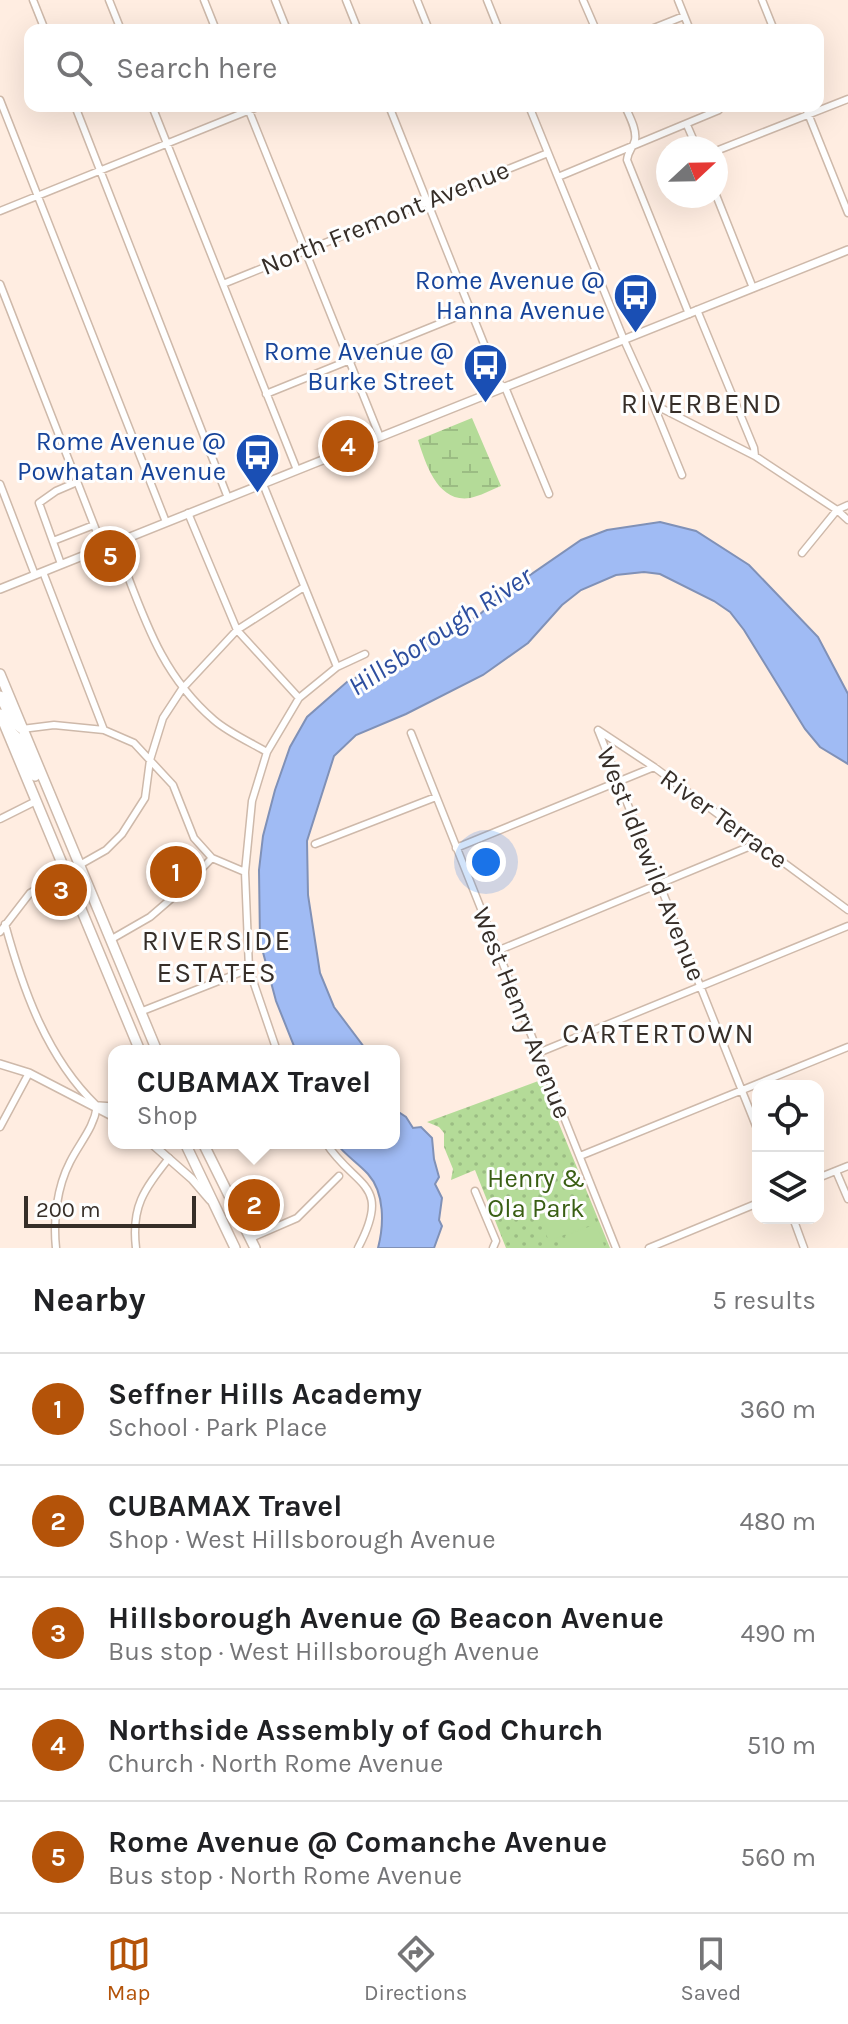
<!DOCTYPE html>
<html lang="en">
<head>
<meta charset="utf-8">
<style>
	body { margin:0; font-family:Karla,sans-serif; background:#f6f6f6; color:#202124 }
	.controls { position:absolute; right:24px; bottom:24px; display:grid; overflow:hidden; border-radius:16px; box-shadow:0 8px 32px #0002 }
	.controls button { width:72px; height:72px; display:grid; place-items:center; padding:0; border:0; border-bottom:2px solid #e0e0e0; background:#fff; color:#202124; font:40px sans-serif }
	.compass { position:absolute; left:656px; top:136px; width:72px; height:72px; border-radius:50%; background:#fff; box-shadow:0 8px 32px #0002; rotate:68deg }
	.scale { position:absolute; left:24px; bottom:20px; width:172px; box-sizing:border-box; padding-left:8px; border:4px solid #362e28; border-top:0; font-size:22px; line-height:28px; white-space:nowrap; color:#362e28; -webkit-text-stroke:6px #fefefe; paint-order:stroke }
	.you { position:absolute; left:486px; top:862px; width:28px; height:28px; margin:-20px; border:6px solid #fff; border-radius:50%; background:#1a73e8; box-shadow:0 0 0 12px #1a73e833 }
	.badge { display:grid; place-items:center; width:52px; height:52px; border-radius:50%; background:#b45309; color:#fff; font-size:26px; font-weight:700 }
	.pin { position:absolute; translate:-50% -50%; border:4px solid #fff; box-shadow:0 2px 8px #0006 }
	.popup { position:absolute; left:108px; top:1045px; width:292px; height:104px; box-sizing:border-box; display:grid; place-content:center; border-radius:16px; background:#fff; filter:drop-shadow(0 2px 6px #0005); font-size:26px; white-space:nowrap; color:#757577 }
	.popup b { font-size:30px; color:#202124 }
	.popup::after { content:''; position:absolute; left:50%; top:100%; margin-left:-16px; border:16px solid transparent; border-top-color:#fff }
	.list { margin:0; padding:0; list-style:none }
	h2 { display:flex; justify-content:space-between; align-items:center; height:104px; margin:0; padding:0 32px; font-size:34px }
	h2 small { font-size:26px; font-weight:400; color:#757577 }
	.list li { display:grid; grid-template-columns:52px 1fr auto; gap:24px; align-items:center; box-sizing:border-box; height:112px; padding:0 32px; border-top:2px solid #e0e0e0 }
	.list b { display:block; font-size:30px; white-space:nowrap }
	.list p { margin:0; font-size:26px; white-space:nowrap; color:#757577 }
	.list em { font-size:26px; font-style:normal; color:#757577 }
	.icon { flex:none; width:44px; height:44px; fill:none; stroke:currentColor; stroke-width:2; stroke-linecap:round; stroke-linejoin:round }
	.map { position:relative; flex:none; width:848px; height:1248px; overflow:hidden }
	.search { position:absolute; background:#fff; box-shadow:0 8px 32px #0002; left:24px; right:24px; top:24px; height:88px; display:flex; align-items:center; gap:20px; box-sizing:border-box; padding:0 28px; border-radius:16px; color:#757577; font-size:30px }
	.sheet { height:664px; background:#fff }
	nav { display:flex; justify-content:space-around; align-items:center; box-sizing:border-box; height:112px; border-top:2px solid #e0e0e0; background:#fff; font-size:22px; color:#757577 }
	nav a { display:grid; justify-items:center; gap:4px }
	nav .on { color:#b45309 }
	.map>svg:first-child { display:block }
	.grass { fill:url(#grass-dots) }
	.wetland { fill:url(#wetland-marsh) }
	.pitch { fill:#b4db98 }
	.water { fill:#a0bbf4; stroke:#8091b7; stroke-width:2 }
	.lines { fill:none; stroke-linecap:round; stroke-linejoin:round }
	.minor-casing { stroke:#ceb9aa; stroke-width:9 }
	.tertiary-casing { stroke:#ceb9aa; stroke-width:10 }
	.primary-casing { stroke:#ceb9aa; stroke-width:12 }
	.minor { stroke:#fff; stroke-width:6 }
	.tertiary { stroke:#fff; stroke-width:7 }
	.primary { stroke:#fff; stroke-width:9 }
	.labels { text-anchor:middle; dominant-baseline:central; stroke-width:6; stroke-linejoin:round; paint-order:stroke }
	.street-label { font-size:26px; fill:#362e28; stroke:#fefefe }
	.transit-label { font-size:26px; fill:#164399; stroke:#fefefe; text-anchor:end }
	.park-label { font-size:26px; fill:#395e13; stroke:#fefefe }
	.neighbourhood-label { font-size:28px; letter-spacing:2px; fill:#362e28; stroke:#fefefe }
	.water-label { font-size:28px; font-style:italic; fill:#2d4e9f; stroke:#fefefe }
</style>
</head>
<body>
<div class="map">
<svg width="848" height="1248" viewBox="0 0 848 1248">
	<defs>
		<pattern id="grass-dots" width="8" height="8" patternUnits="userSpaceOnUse" patternTransform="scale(2)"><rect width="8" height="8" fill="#b4db98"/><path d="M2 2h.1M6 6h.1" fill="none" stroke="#9bbc83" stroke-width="1.8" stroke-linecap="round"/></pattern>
		<pattern id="wetland-marsh" width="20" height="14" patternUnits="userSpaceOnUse" patternTransform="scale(2)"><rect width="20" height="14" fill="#b4db98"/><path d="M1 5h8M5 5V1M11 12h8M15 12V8" fill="none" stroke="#9bbc83"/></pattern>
	</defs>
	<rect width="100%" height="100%" fill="#ffede1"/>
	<path class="grass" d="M541,1080L610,1248H506L475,1170L451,1180L453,1169L444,1147V1133L439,1127L427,1122Z"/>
	<path class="wetland" d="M472,418L501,486C491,490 480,496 470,498C438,503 426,465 418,440Z"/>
	<path class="pitch" d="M587,1198L596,1222L549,1241L539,1217Z
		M596,1224L605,1248H569L565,1236Z"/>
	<path class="water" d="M660,522L696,531L749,565L818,637L848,694V764L820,747L805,729L744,630L730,612L714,601L660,574L644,572L616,575L581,590L562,605L528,643L483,675L406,714L356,735L334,756L307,841L308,895L320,973L334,1007L367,1051H296L276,1001L260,941L259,870L263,836L275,790L290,747L307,717L348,681L406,656L427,640L478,616L501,595L581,540L607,530Z
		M394,1109L406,1117L413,1128L421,1127L432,1138L434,1159L439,1177L435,1184L442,1198L439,1220L442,1226L434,1248H378C384,1225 385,1193 368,1174C358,1163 345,1155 336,1143H394Z"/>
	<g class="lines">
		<defs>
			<path id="minor" d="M33,0L45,30
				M109,0L121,30
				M204,0L216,30
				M275,0L287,30
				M346,0L358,30
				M417,0L429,30
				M487,0L499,30
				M583,0L596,30
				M678,0L690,30
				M762,0L774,30
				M649,30L684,16
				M0,100L166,522
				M75,106L228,498
				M152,106L297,470
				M247,106L380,437
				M389,106L500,384L505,387L549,494
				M529,106L624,340L653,404L755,456L837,510L848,520
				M625,106C629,116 637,129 635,140C633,148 628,151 627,160L689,314
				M805,106L848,213
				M687,125L697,148
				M716,151L848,99
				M558,177L719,110L718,106
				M716,195L753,288
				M0,211L260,106
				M0,284L103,548
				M223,284L548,153
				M697,310L754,448L755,456
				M266,394L471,311
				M653,404L682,475
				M0,484L35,575
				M263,484L337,667
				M188,513L237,630L299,698
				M53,541L94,525
				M115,543C142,610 157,671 214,720C229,733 250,742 267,752
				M802,553L837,510L848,505
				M61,564L39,503L56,491L77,482
				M43,572L104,730L134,743L173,785L194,838L212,858L245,872
				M22,729L54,725L104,730
				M598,730L758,1131
				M598,730L654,767L848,910
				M411,733L616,1248
				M0,819L36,801
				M315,844L436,797
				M456,848L654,767
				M5,924C23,990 47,1058 97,1106C94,1128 80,1142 70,1162C57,1187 53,1220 56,1248
				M0,932L30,893L106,850L122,834L145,798L150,760L163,718L182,689L237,630L304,587
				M110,940L150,917L179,892L212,858
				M497,951L758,843
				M140,1012L249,969
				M277,1051L249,969L245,872L252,801L267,752L299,698L337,667L365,654
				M538,1053L848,926
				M0,1127L29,1073
				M326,1143C355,1188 393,1182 358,1248
				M580,1156L848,1047
				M836,1171L848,1199
				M818,1178L848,1166
				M475,1191L496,1241L493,1248
				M793,1218L804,1248
				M251,1238L297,1218L339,1176
				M136,1248C131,1206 144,1190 169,1158
				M649,1248L758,1203"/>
			<path id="tertiary" d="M0,589L848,250
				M0,1064L29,1073L114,1117
				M99,1106L114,1107
				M151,1143L192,1179L210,1200"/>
			<path id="primary" d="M0,674L157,1051
				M0,696L13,722L22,729
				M0,714L140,1051
				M7,728L19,739L35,776
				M185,1143L235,1248
				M203,1143L255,1248"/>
		</defs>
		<use href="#minor" class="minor-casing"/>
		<use href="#tertiary" class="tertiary-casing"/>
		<use href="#primary" class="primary-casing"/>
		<use href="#minor" class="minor"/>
		<use href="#tertiary" class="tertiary"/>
		<use href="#primary" class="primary"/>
	</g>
	<defs>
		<symbol id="bus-pin" viewBox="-11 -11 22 30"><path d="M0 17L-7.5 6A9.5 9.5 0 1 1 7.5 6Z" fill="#1a4fb4" stroke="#fefefe"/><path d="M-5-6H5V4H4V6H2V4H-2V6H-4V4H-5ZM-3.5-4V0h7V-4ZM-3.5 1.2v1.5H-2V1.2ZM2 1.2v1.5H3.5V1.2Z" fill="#fff"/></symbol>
	</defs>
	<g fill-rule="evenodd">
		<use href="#bus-pin" x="610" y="270" width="51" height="69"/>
		<use href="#bus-pin" x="460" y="340" width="51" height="69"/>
		<use href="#bus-pin" x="232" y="430" width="51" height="69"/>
	</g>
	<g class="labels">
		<g class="street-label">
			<text transform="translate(385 218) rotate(-22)">North Fremont Avenue</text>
			<text transform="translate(724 819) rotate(36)">River Terrace</text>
			<text transform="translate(651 864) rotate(68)">West Idlewild Avenue</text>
			<text transform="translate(522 1013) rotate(68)">West Henry Avenue</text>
		</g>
		<g class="transit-label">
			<text x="605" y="280">Rome Avenue @<tspan x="605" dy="30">Hanna Avenue</tspan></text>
			<text x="454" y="351">Rome Avenue @<tspan x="454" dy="30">Burke Street</tspan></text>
			<text x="226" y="441">Rome Avenue @<tspan x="226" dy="30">Powhatan Avenue</tspan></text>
		</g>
		<g class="park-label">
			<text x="536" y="1178">Henry &amp;<tspan x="536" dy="30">Ola Park</tspan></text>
		</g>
		<g class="neighbourhood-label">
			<text x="702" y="403">RIVERBEND</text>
			<text x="217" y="940">RIVERSIDE<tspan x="217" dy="32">ESTATES</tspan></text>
			<text x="659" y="1033">CARTERTOWN</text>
		</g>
		<g class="water-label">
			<text transform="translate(440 631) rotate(-33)">Hillsborough River</text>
		</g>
	</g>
</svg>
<div class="controls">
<button><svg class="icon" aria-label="locate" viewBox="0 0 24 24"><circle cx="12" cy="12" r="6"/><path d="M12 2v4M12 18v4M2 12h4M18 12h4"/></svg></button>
<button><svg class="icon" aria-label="layers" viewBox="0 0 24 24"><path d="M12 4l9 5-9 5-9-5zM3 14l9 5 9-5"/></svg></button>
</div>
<svg class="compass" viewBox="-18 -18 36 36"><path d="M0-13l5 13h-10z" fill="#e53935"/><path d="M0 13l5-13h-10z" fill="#757577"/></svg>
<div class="scale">200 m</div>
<div class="you"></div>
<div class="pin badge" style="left:176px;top:872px">1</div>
<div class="pin badge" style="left:254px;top:1205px">2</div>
<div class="popup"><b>CUBAMAX Travel</b>Shop</div>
<div class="pin badge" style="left:61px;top:890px">3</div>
<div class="pin badge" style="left:348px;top:446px">4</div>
<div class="pin badge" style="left:110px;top:556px">5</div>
<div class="search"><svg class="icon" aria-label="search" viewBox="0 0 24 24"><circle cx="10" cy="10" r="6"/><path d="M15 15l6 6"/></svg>Search here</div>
</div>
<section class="sheet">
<h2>Nearby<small>5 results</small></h2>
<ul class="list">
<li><span class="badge">1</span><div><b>Seffner Hills Academy</b><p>School · Park Place</p></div><em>360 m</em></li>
<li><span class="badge">2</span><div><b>CUBAMAX Travel</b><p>Shop · West Hillsborough Avenue</p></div><em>480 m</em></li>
<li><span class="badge">3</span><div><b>Hillsborough Avenue @ Beacon Avenue</b><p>Bus stop · West Hillsborough Avenue</p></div><em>490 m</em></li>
<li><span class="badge">4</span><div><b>Northside Assembly of God Church</b><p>Church · North Rome Avenue</p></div><em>510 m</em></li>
<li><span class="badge">5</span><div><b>Rome Avenue @ Comanche Avenue</b><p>Bus stop · North Rome Avenue</p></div><em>560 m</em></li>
</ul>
</section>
<nav>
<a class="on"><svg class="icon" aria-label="map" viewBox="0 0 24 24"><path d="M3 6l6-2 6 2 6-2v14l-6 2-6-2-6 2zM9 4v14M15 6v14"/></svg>Map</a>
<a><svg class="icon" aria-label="directions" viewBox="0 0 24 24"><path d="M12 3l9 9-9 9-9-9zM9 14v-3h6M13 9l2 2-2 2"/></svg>Directions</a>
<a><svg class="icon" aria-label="saved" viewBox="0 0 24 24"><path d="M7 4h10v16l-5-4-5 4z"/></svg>Saved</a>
</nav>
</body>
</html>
